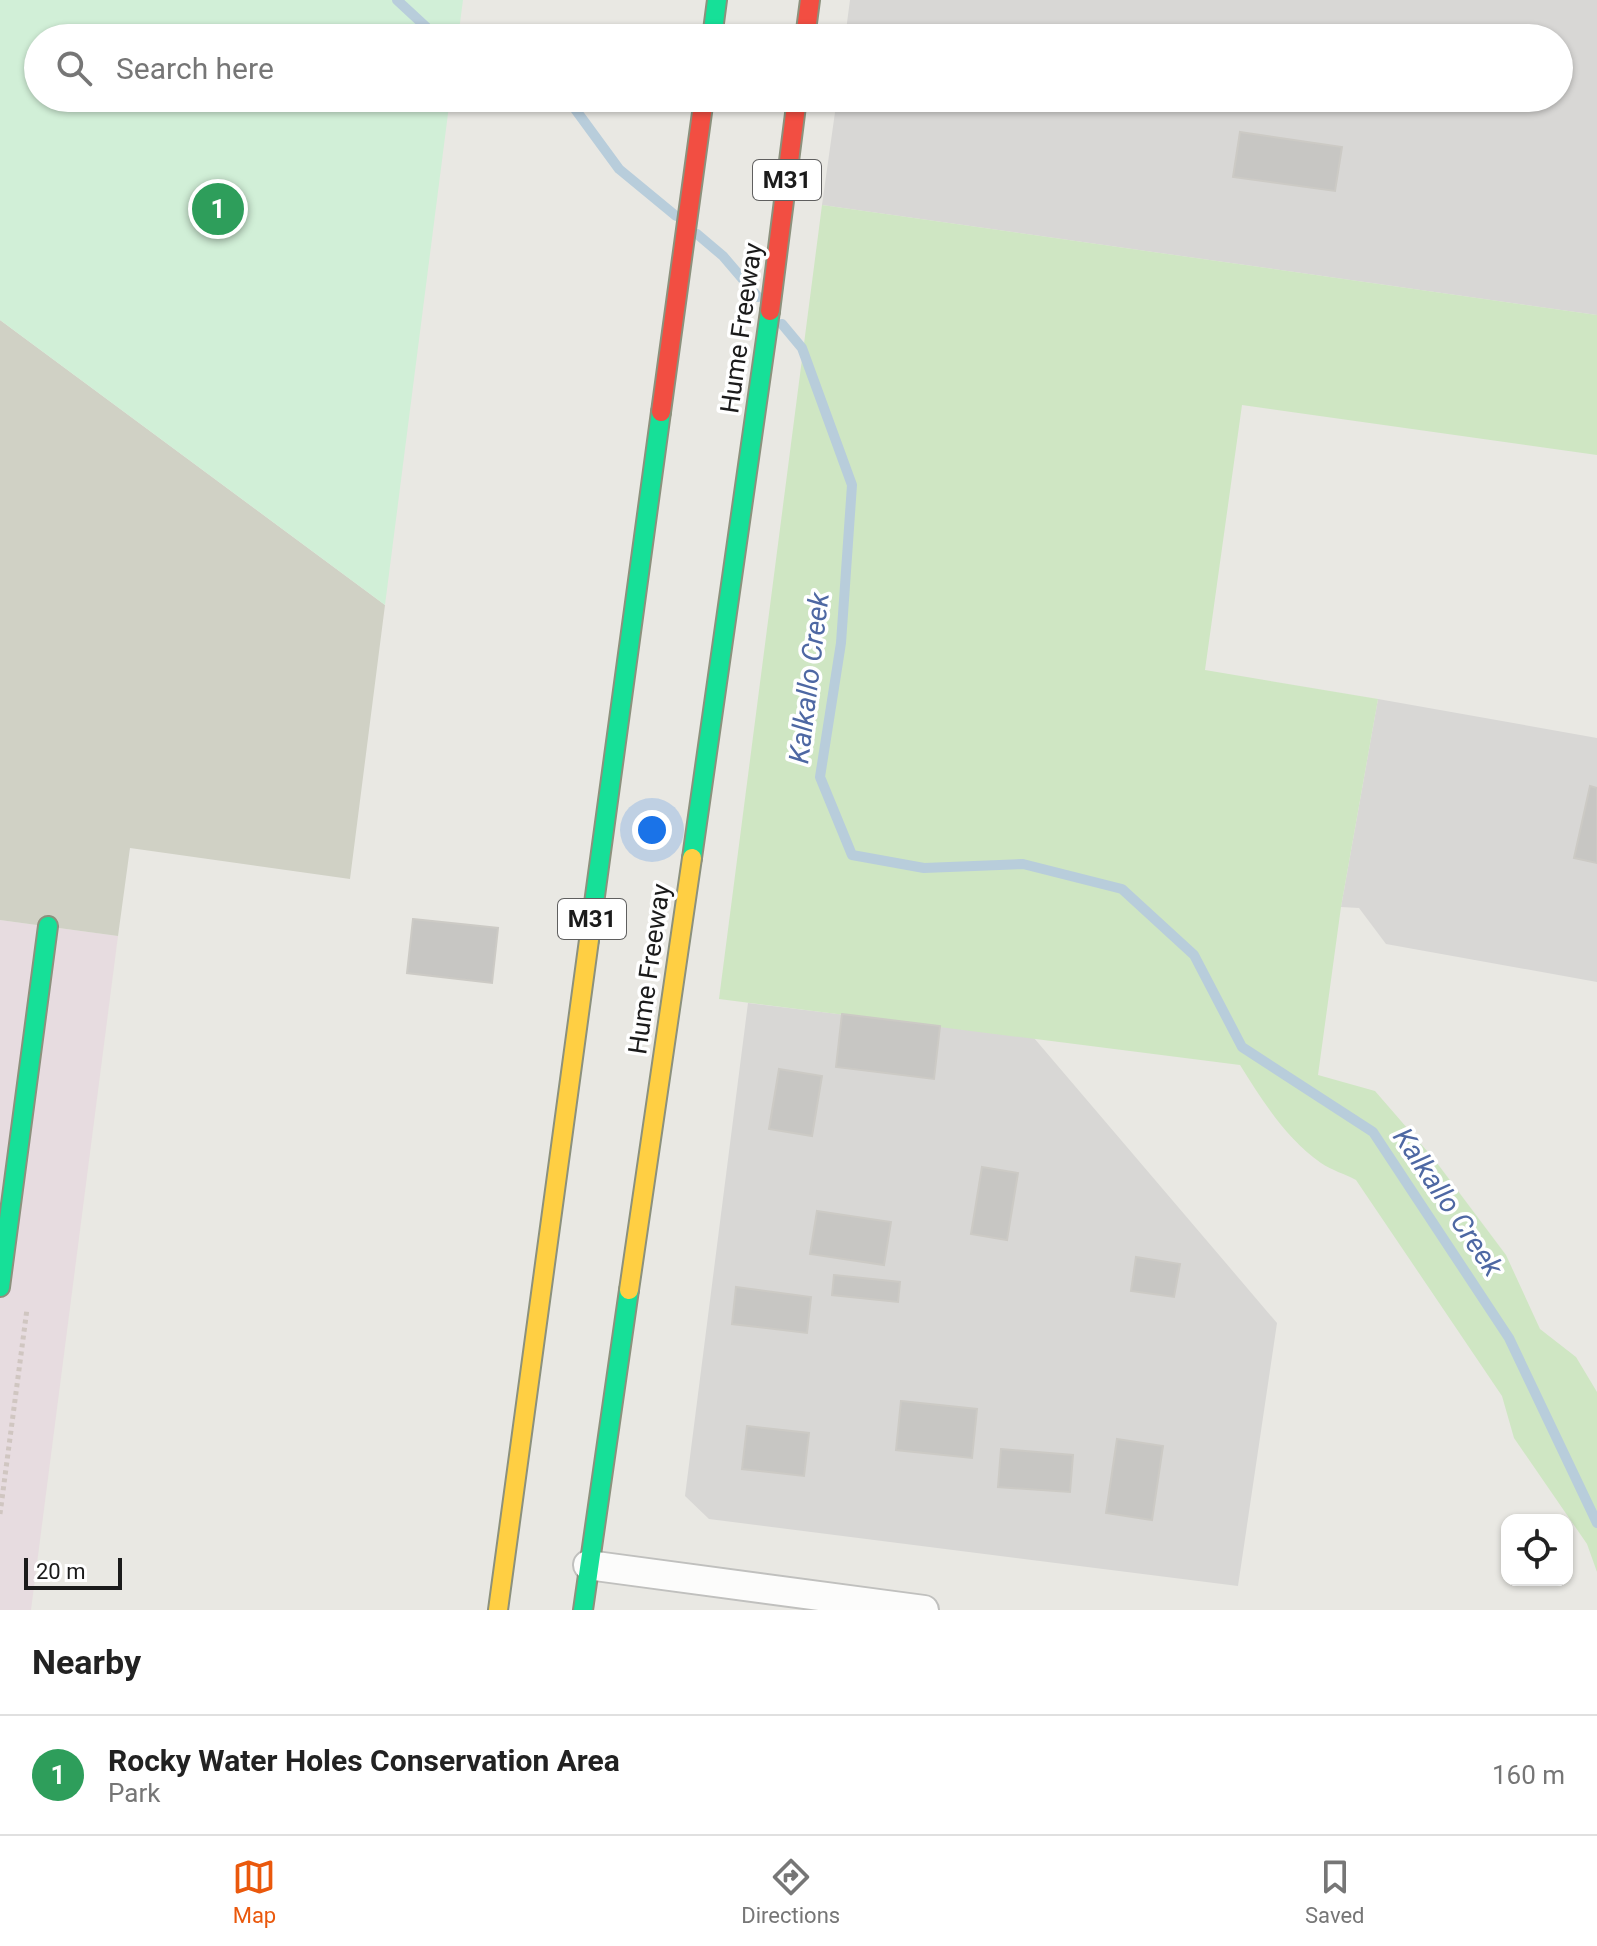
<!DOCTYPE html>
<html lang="en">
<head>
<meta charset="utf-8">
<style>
	body { margin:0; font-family:Roboto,sans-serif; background:#f6f6f6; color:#222 }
	.controls { position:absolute; right:24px; bottom:24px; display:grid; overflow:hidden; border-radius:16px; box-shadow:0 2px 6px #0004 }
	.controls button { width:72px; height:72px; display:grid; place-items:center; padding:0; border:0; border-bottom:2px solid #e0e0e0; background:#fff; color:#222; font:40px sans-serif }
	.scale { position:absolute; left:24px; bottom:20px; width:98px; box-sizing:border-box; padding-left:8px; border:4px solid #1b1b1b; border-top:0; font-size:22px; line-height:28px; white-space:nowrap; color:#1b1b1b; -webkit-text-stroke:6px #fff; paint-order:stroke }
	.you { position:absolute; left:652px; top:830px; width:28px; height:28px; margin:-20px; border:6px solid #fff; border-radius:50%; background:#1a73e8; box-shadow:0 0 0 12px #1a73e833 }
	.badge { display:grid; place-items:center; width:52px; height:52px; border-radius:50%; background:#ea580c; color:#fff; font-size:26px; font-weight:700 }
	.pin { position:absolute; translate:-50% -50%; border:4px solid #fff; box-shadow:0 2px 8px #0006 }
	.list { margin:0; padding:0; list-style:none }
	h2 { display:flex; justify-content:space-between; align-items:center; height:104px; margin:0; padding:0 32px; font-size:34px }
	h2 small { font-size:26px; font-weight:400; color:#767676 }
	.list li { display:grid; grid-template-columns:52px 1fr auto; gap:24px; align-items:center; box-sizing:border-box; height:120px; padding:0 32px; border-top:2px solid #e0e0e0 }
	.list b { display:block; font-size:30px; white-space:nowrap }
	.list p { margin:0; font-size:26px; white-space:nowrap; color:#767676 }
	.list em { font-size:26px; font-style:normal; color:#767676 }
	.icon { flex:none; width:44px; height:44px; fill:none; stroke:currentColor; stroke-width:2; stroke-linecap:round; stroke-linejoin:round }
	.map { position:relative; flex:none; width:1597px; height:1610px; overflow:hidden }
	.search { position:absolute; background:#fff; box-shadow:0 2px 6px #0004; left:24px; right:24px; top:24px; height:88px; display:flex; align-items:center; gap:20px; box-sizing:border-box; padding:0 28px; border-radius:44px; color:#767676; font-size:30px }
	.sheet { height:224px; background:#fff }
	nav { display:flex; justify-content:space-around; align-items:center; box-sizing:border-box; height:112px; border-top:2px solid #e0e0e0; background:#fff; font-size:22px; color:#767676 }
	nav a { display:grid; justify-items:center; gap:4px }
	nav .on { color:#ea580c }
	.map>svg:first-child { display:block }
	.residential { fill:#d8d7d5 }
	.industrial { fill:#e7dce0 }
	.construction { fill:#d0d1c5 }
	.grass { fill:#cfe6c3 }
	.park { fill:#d1efd7 }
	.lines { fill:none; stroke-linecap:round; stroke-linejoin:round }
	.stream { stroke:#b8cddb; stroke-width:10 }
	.building { fill:#c7c6c3; stroke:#cccac5; stroke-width:2 }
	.street-casing { stroke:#c0c0be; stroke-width:32 }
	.fast-casing { stroke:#8c917d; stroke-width:22 }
	.slow-casing { stroke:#8c917d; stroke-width:22 }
	.jam-casing { stroke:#8c917d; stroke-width:22 }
	.path { stroke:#d0c6c1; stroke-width:5; stroke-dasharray:4 4; stroke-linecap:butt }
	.street { stroke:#fcfcfb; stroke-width:28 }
	.fast { stroke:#16e098; stroke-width:18 }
	.slow { stroke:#ffcf43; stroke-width:18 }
	.jam { stroke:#f24e42; stroke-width:18 }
	.labels { text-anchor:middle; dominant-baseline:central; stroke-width:7; stroke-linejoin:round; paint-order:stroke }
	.shield { fill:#fff; stroke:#5f5f5f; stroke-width:2 }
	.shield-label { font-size:24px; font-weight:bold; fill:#1b1b1b }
	.street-label { font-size:26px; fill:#1b1b1b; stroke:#fff }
	.water-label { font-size:28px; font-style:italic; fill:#4e68a3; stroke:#fff }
</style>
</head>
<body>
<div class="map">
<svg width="1597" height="1610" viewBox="0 0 1597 1610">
	<rect width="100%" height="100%" fill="#e9e8e3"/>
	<path class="residential" d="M850,0H1597V315L822,205L837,98H1559V38H845Z
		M1378,699L1597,738V982L1386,944L1359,908L1341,907Z
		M748,1003L1034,1038L1277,1323L1238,1586L709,1519L685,1496Z"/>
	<path class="industrial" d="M0,920L118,936L31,1610H0Z"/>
	<path class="construction" d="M0,320L385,605L350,879L130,848L118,936L0,920Z"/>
	<path class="grass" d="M822,205L1597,315V455L1242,405L1205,670L1378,699L1341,907L1318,1075L1375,1091L1434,1159L1506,1255L1540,1329L1576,1357L1597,1392V1572L1587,1544L1514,1438L1502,1396L1356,1180C1345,1174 1331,1170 1321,1163C1286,1139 1262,1100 1240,1065L719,999Z"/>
	<path class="park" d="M0,0H463L458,38H38V98H450L385,605L0,320Z"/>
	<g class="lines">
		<path class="stream" d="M397,0L438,38
			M567,98L619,169L676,216
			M697,234L723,256L758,297
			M782,324L802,348L852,485L841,643L820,777L852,855L924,868L1023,864L1122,889L1194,955L1242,1047L1373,1132L1509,1338L1597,1523"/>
	</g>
	<path class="building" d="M1240,132L1342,147L1335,191L1233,177Z
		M1590,786L1597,788V863L1574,858Z
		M413,919L498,928L492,983L407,973Z
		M842,1014L940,1026L934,1079L836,1067Z
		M779,1069L822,1076L812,1136L769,1129Z
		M982,1167L1018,1173L1007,1240L971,1234Z
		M817,1211L891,1222L884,1265L810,1254Z
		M1136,1257L1180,1264L1174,1297L1131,1291Z
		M834,1275L900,1282L898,1302L832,1295Z
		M736,1287L811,1297L807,1333L732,1324Z
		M901,1401L977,1409L972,1458L896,1450Z
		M747,1426L809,1433L804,1476L742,1469Z
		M1117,1439L1163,1446L1152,1520L1106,1513Z
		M1001,1449L1073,1455L1070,1492L998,1487Z"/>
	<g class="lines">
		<defs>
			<path id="street" d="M588,1565L924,1610"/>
			<path id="fast" d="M712,38L717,0
				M692,858L770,311
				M589,940L661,412
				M0,1287L48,926
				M583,1610L629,1290"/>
			<path id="slow" d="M629,1290L692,858
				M498,1610L589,940"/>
			<path id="jam" d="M805,38L810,0
				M770,311L797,98
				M661,412L704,98"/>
		</defs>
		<use href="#street" class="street-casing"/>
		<use href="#fast" class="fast-casing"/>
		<use href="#slow" class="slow-casing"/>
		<use href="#jam" class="jam-casing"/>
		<path class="path" d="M0,1514L27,1309"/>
		<use href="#street" class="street"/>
		<use href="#fast" class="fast"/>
		<use href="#slow" class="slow"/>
		<use href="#jam" class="jam"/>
	</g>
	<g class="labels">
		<g class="shield">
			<rect x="753" y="160" width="68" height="40" rx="6"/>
			<rect x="558" y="899" width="68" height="40" rx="6"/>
		</g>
		<g class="shield-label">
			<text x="787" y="180">M31</text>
			<text x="592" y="919">M31</text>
		</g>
		<g class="street-label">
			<text transform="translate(741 328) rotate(-82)">Hume Freeway</text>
			<text transform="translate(649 969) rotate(-82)">Hume Freeway</text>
		</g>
		<g class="water-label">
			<text transform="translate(809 678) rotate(-83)">Kalkallo Creek</text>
			<text transform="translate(1448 1202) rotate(56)">Kalkallo Creek</text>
		</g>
	</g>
</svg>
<div class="controls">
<button><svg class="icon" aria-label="locate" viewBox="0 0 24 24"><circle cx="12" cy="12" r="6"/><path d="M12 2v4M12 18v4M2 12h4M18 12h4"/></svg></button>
</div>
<div class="scale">20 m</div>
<div class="you"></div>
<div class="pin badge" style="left:218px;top:209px;background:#2e9e5b">1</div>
<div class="search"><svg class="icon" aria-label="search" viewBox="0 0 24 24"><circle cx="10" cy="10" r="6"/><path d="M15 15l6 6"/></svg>Search here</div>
</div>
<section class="sheet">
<h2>Nearby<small></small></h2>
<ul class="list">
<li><span class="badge" style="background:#2e9e5b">1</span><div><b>Rocky Water Holes Conservation Area</b><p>Park</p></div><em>160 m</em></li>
</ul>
</section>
<nav>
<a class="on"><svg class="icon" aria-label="map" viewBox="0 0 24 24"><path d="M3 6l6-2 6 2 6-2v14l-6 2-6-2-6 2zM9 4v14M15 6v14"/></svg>Map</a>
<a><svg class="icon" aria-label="directions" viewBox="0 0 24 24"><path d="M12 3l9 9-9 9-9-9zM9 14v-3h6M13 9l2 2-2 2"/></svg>Directions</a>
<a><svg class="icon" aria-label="saved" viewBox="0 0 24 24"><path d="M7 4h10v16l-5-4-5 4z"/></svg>Saved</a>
</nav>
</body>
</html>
